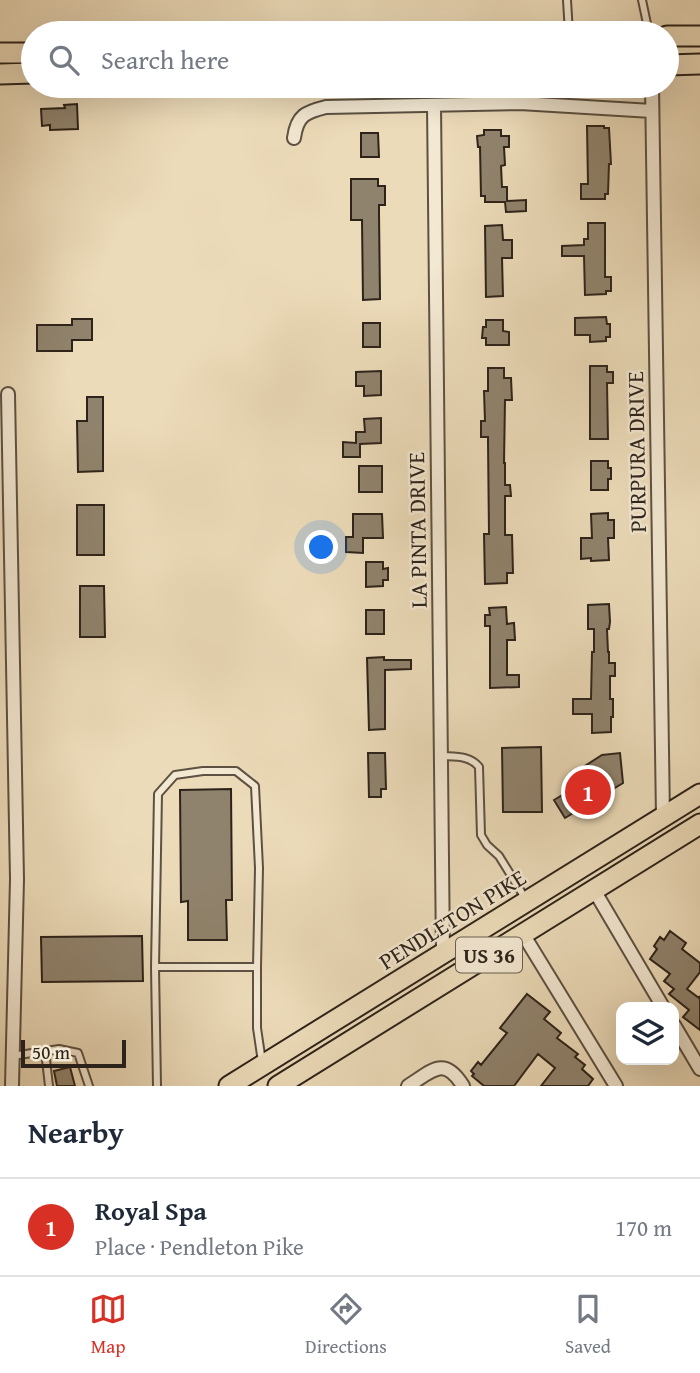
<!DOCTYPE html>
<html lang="en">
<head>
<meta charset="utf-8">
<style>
	body { margin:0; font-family:"Gentium Book Plus",serif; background:#f6f6f7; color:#1f2937 }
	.controls { position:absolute; right:21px; bottom:21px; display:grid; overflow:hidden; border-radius:14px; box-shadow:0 7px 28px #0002 }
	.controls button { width:63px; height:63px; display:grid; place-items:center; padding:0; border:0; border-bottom:2px solid #e0e1e3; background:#fff; color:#1f2937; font:35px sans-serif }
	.scale { position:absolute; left:21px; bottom:18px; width:105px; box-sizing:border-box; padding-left:7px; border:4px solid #2d231a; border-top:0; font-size:19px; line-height:24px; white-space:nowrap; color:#2d231a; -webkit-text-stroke:5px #f3e8d2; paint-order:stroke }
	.you { position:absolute; left:322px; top:548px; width:24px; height:24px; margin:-18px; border:5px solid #fff; border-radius:50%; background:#1a73e8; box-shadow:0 0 0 10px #1a73e833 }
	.badge { display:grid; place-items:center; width:46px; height:46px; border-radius:50%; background:#d93025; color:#fff; font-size:23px; font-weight:700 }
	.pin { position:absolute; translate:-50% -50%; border:4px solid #fff; box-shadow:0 2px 7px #0006 }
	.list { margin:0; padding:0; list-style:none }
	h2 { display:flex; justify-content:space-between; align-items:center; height:91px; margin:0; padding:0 28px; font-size:30px }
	h2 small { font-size:23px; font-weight:400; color:#747a83 }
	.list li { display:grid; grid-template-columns:46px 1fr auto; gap:21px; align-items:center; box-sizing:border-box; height:98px; padding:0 28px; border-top:2px solid #e0e1e3 }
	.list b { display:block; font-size:26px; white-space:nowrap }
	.list p { margin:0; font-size:23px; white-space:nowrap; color:#747a83 }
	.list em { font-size:23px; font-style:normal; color:#747a83 }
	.icon { flex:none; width:38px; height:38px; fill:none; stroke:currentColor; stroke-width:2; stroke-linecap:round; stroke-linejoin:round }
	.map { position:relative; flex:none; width:700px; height:1086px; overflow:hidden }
	.search { position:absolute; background:#fff; box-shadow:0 7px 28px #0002; left:21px; right:21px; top:21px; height:77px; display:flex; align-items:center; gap:18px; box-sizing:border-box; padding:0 24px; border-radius:38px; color:#747a83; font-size:26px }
	.sheet { height:189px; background:#fff }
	nav { display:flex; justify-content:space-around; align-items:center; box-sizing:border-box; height:98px; border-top:2px solid #e0e1e3; background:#fff; font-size:19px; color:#747a83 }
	nav a { display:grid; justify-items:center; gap:4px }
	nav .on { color:#d93025 }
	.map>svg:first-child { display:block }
	.building { fill:#90836d; stroke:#2d231a; stroke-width:2 }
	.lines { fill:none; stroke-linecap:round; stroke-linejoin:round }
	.lane-casing { stroke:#5d5142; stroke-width:10 }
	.street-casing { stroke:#5d5142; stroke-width:16 }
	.primary-casing { stroke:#2d231a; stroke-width:23 }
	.lane { stroke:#f3e8d2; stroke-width:6 }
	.street { stroke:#f3e8d2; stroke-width:12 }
	.primary { stroke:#ecdbb9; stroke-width:19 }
	.labels { text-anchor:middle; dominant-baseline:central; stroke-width:5; stroke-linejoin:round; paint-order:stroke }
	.shield { fill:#f3e8d2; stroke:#685e51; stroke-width:2 }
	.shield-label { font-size:21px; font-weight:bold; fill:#2d231a }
	.street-label { font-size:23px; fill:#2d231a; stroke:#f3e8d2 }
</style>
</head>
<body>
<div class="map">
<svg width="700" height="1086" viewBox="0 0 700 1086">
	<rect width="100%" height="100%" fill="#ecdbb9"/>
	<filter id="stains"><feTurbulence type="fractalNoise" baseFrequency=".00286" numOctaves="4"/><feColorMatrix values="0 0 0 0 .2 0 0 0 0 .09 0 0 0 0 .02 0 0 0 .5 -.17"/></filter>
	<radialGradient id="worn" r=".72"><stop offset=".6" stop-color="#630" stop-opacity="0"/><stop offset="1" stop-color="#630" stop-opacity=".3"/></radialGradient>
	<path class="building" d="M77,104L78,129L50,130V125L42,126L41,109L65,108L64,105Z
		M587,126H604V128H609L611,164H609L608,194H605V199H581V184H588Z
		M484,130H501V136H509V147H504L505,165L501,166L502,187H507V201L526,200V211L506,212L505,202H485V196H481L480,147H478L477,136L484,135Z
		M361,133H378L379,157H361Z
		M351,179H378V186H385V205H379V213L380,299L363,300L362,220H351Z
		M588,223H605V277H611V291H606V294L585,295L584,256H562V246L584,245V239H588Z
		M502,225L503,240H512V258H502L503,296L486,297L485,226Z
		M606,317L607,324H610V337H606V341L590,342V335H575V318Z
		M72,319H92V340H72V351H37V325H72Z
		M486,320H503V331L509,332V345H486V338H482L483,327H486Z
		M363,323H380V347H363Z
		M590,366H607V372H613V383H607L608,439H590Z
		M488,368H504V378H511L512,400H505L504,463H505V485H510L511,496H505V535H512L513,573H507V583L485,584L484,534H489L488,441V437H481V421H485L484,391H488Z
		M381,371V395L364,396V386H356V372Z
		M87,397H103V471L78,472L77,421H87Z
		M381,418V443L360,444V457H343V442L356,443V432H365L364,419Z
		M591,461H608V468H611V479H608V490H591Z
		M359,466H382V492H359Z
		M77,505H104V555H77Z
		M608,513V520H614V538H608L609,560L591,561V558L581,559V538H592L591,514Z
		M353,514H382L383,538H363V553L346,552V537H353Z
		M366,562H383V569L388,568V580H383V586L366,587Z
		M80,586H104L105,637H80Z
		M609,604L610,622L609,629H607L608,652H609V663H615V676H610V699H613V717H611V732L592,733V714H573V699H591L592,652H594V629H588V605Z
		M506,607L507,624L514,623L515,640H507V675H519V687L490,688V626H485V615H490L489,608Z
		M366,610H384V634H366Z
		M384,657V660H411V669L385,670V729L369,730L367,658Z
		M541,747L542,812H503L502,748Z
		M368,753H385L386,789H381V797H369Z
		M620,753L623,783L565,818L554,800L584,782L577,771L602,755Z
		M231,789L232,900H226L227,940H188V901L181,902L180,790Z
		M670,931L686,943L682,949L700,963V972L687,989L699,998L700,996V1030L683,1017L689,1010L669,994L674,989L664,981L670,974L650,959L657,949L654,946L660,937L664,940Z
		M142,936L143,981L42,982L41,937Z
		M527,994L550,1012L544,1019L561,1033L557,1038L578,1054L575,1057L585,1065L582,1069L593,1079L588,1086H541L555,1068L538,1054L514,1086H484L472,1076L474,1074L471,1071L478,1062L481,1065L507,1033L500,1028Z
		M70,1067L75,1086H57L54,1071Z"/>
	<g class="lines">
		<defs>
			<path id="lane" d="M567,0L569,33
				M642,0L649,33
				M441,756C454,757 470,755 479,767L481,835L487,845L499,856L525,898
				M155,967L158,794L175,775L203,771H236L255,786L259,868L257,967
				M45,1051L49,1086
				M12,1056L59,1049L78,1053L89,1086
				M157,1086L155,967H257V1028L262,1062"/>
			<path id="street" d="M652,86L663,817
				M434,105L443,954
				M294,138C297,115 306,112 326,107L520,103L652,111
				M8,394L17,879L12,1086
				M594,890L663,1007
				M523,934L616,1086
				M674,1025L700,1069
				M408,1086C432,1071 444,1055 463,1086"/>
			<path id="primary" d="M667,36H700
				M0,53H33
				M667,65L700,64
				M0,74L33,73
				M229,1086L700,794
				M278,1086L700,824"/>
		</defs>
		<use href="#lane" class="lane-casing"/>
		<use href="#street" class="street-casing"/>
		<use href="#primary" class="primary-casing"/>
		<use href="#lane" class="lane"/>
		<use href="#street" class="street"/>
		<use href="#primary" class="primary"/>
	</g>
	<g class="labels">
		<rect class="shield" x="456" y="937.5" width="66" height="35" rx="5"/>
		<g class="shield-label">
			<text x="489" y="955">US 36</text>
		</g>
		<g class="street-label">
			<text transform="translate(636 452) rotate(-91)">PURPURA DRIVE</text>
			<text transform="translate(417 530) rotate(-91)">LA PINTA DRIVE</text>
			<text transform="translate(452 919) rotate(-32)">PENDLETON PIKE</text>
		</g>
	</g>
	<rect width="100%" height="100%" filter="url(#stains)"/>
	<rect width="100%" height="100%" fill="url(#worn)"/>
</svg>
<div class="controls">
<button><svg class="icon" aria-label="layers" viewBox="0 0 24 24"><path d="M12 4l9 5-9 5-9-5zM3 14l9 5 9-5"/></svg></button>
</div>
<div class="scale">50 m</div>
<div class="you"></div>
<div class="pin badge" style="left:588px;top:792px">1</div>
<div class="search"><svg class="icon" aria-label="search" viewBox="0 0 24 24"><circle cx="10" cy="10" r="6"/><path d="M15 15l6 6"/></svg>Search here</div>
</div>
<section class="sheet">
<h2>Nearby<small></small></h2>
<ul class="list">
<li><span class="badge">1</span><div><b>Royal Spa</b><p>Place · Pendleton Pike</p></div><em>170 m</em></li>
</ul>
</section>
<nav>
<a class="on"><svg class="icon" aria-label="map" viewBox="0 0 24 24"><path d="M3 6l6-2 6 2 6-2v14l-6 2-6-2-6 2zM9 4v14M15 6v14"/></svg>Map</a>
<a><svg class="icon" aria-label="directions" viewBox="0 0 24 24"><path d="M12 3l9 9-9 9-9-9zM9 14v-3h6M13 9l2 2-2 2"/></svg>Directions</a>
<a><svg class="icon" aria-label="saved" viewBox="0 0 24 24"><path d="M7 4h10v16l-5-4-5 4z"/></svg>Saved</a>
</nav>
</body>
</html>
